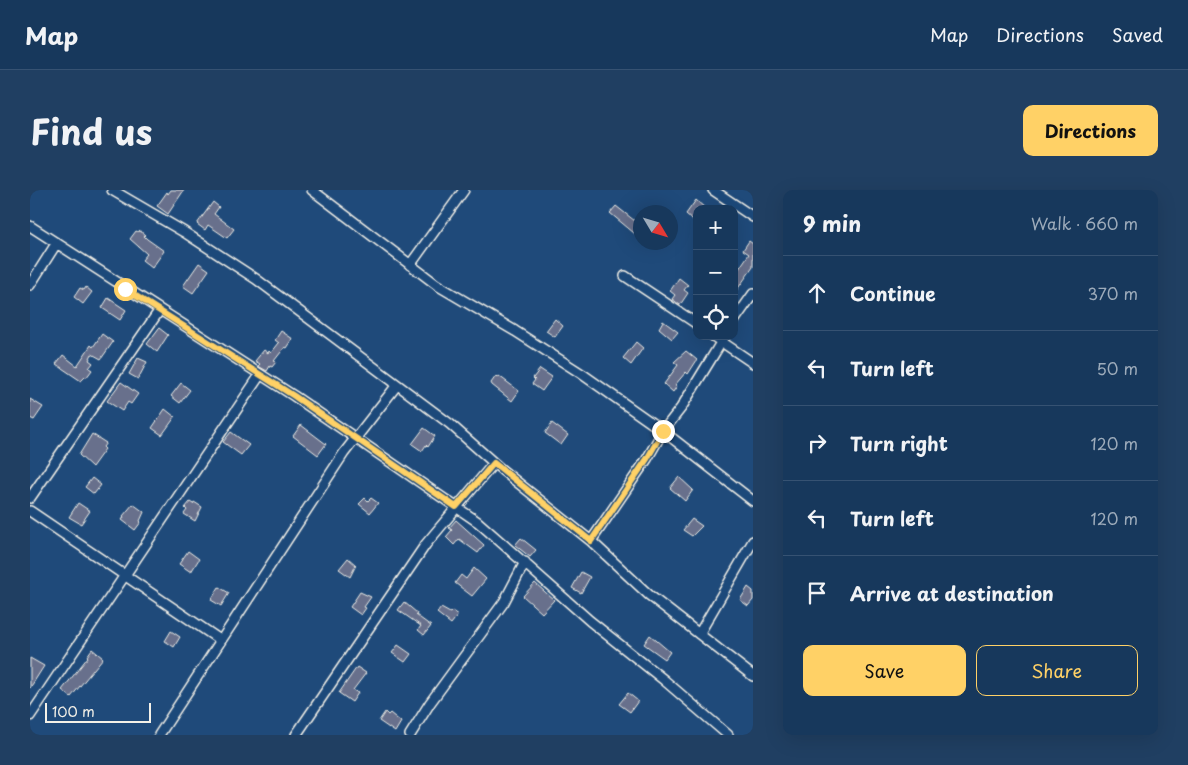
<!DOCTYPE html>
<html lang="en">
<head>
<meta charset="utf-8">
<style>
	body { margin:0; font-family:"Playpen Sans",sans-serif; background:#203f62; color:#f1f3f6 }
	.controls { position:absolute; right:15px; top:15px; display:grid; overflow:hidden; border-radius:10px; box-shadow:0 5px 20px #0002 }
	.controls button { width:45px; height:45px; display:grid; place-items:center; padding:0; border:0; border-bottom:1px solid #365272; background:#17385c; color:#f1f3f6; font:25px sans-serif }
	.compass { position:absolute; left:603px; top:15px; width:45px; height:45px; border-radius:50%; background:#17385c; box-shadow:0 5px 20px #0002; rotate:128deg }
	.scale { position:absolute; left:15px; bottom:12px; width:106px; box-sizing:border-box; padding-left:5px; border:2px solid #f4f1e8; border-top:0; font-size:14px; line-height:18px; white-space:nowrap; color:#f4f1e8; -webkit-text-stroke:4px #1f4a7a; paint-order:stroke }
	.stop { position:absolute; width:15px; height:15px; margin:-11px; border:4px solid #ffd166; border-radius:50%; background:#fff }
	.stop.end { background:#ffd166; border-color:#fff; box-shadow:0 1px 5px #0008 }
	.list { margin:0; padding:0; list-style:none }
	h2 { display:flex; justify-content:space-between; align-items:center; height:65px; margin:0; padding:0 20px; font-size:21px }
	h2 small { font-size:16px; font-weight:400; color:#9eacbb }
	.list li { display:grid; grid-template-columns:32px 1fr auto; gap:15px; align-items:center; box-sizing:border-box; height:75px; padding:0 20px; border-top:1px solid #365272 }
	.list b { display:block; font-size:19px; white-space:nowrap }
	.list em { font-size:16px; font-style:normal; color:#9eacbb }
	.actions { display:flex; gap:10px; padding:15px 20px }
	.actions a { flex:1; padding:11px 0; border:1px solid #ffd166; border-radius:10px; text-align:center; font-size:18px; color:#ffd166 }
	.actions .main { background:#ffd166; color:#111 }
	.icon { flex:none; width:28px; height:28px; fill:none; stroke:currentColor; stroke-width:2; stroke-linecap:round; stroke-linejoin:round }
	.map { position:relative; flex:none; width:723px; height:545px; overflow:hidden; border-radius:10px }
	header { display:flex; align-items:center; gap:30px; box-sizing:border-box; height:70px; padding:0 25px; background:#17385c; border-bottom:1px solid #365272 }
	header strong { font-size:24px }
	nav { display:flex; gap:28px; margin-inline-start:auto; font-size:18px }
	.intro { display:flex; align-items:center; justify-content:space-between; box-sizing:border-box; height:120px; padding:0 30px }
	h1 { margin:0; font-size:35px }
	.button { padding:12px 22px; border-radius:10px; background:#ffd166; color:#111; font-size:18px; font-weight:700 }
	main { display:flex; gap:30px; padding:0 30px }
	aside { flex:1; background:#17385c; border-radius:10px; box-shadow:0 5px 20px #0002 }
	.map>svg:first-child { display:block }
	.building { fill:#686f8c; stroke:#f4f1e8 }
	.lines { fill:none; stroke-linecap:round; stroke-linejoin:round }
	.minor-casing { stroke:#f4f1e8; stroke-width:12 }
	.minor { stroke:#1f4a7a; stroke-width:9 }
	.route { stroke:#ffd166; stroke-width:6 }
</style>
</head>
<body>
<header>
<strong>Map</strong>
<nav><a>Map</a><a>Directions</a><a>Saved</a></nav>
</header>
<div class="intro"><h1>Find us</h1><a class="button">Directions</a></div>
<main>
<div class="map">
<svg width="723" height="545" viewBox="0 0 723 545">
	<rect width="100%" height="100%" fill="#1f4a7a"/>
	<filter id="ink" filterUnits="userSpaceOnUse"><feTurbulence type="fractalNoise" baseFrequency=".02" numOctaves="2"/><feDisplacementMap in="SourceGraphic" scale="10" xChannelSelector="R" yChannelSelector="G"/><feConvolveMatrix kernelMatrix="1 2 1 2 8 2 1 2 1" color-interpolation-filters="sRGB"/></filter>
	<g filter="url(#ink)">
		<path class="building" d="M141,0H154L138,24L127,16L137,2L138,4Z
			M666,10L676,19H667V26L663,30L656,24Z
			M183,12L189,17L184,24L204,39L197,48L178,35L175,40L167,34Z
			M586,16L610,35V48L580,23Z
			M109,40L115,45L114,46L117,49L134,61L122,78L112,70L117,64L100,49L106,41L108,42Z
			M719,51L723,54V77L704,104V86L719,64L713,60Z
			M169,73L179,80L163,103L153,96Z
			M649,88L658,95L654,100L658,103L650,115L642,109L645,105L640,101Z
			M56,97L62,102L53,114L44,107L50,98L54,100Z
			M78,108L96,120L90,130L72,118Z
			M525,129L533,136L525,147L516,141Z
			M633,131L648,142L642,149L629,138Z
			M129,138L138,145L127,162L117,154Z
			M251,141L263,149L257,158L255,157L244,171L246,172L242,177L240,176L237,181L228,176L230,174L225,171L234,160L238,163L239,161L241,163L249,153L245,150Z
			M72,144L83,152L71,169L62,164L59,170L63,173L59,178L62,180L56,188L55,187L51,191L26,174L33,165L47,176L61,155L63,157Z
			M606,152L613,158L601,175L593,168Z
			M656,161L667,170L658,184L656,182L645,195L647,196L643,202L634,194L648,175L644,172Z
			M108,168L117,172L108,189L99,184Z
			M510,179L522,187L512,201L502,194L505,190L503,188Z
			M466,186L468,188L469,186L489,201L482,211L462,195L461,193Z
			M91,192L108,204L101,214L98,212L92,221L77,211Z
			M151,193L160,200L150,213L141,206Z
			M0,209L13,217L4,230L0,228Z
			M135,219L145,227L132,245L122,238Z
			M522,233L538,245L531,255L515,243Z
			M271,235L296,254L288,265L263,246Z
			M394,238L405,246L398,257L396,255L392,261L382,254Z
			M201,242L219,255L211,265L193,252Z
			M62,244L76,253L73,257L75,259L62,277L49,265Z
			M649,287L663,300L655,311L640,298Z
			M62,288L71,295L64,304L55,297Z
			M335,308L338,311L341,308L348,313L340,323L329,314Z
			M160,312L163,314L164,312L172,317L165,331L154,324L157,320L155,318Z
			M48,313L60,321L51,334L39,327Z
			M103,314L114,322L110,331L111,332L105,340L92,330L94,327L93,326Z
			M662,329L672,336L662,346L653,340Z
			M426,330L454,355L448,363L429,349L424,355L416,347L422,340L419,338Z
			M491,348L506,360L500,367L485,355Z
			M158,361L169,369L161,382L149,374Z
			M318,368L326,375L320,387L309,379Z
			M444,378L456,389L442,406L425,393L431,385L436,389Z
			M551,382L560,387L551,403L542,398Z
			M505,393L524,410L512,423L493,406Z
			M189,397L199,403L191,416L181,410Z
			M718,397L723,401V410L718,416L710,410Z
			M330,402L341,407L334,417L336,418L331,425L320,417Z
			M374,412L387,423L386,425L401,436L394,445L388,440L391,436L368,420Z
			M411,418L420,423L422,421L428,425L421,434L407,423Z
			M141,441L150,447L144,457L135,451Z
			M620,445L640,462L635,469L614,454Z
			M368,455L381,464L375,472L362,463Z
			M62,459L73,468L41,507L32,500L58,467L57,466Z
			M0,468L14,476L0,498Z
			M327,477L336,483L323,500L328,503L322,512L309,503Z
			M598,503L608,511L600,522L589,514Z
			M355,522L358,525L360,523L371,532L365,542L349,531Z"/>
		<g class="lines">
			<defs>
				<path id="minor" d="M82,0L154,42L226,89L420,234L472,280L561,351L619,405L723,486
					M282,0L407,95L485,141L552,184L633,241L723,311
					M683,0L723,27
					M0,36L264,206L448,332L560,431L634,490L698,545
					M380,75L434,0
					M595,86L667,134
					M0,95L26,54
					M704,131L723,104
					M683,146L723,173
					M0,308L129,121
					M0,321L190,450
					M561,351L617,269L633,241L651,218L695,146
					M669,444L723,351
					M0,526L230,185
					M129,545L314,263L367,195
					M266,545L396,354L464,273
					M380,545L400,513L474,412L495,372"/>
			</defs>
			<use href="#minor" class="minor-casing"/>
			<use href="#minor" class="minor"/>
		</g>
	</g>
	<g class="lines" filter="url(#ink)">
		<path class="route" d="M95,99L264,206L426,317L464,273L561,351L617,269L633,241"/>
	</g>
</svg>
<div class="controls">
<button>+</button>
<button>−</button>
<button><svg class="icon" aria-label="locate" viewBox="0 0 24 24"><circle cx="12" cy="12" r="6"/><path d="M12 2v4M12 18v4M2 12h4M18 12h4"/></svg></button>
</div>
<svg class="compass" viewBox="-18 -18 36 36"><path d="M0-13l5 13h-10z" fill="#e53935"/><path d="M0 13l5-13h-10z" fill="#9eacbb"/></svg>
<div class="scale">100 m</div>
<div class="stop" style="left:95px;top:99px"></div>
<div class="stop end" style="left:633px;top:241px"></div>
</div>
<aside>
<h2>9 min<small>Walk · 660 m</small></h2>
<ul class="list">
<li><svg class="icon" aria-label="ahead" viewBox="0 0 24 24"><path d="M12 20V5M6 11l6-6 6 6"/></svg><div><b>Continue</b></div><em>370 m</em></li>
<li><svg class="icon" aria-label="left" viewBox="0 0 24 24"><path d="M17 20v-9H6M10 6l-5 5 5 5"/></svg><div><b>Turn left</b></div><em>50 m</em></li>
<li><svg class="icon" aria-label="right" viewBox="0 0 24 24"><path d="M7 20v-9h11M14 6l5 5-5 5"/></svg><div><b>Turn right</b></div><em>120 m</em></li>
<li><svg class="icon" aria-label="left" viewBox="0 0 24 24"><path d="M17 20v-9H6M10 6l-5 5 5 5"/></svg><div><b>Turn left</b></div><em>120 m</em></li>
<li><svg class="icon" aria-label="arrive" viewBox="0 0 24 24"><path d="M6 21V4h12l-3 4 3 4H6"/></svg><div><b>Arrive at destination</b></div></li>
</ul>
<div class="actions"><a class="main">Save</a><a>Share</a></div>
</aside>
</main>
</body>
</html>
